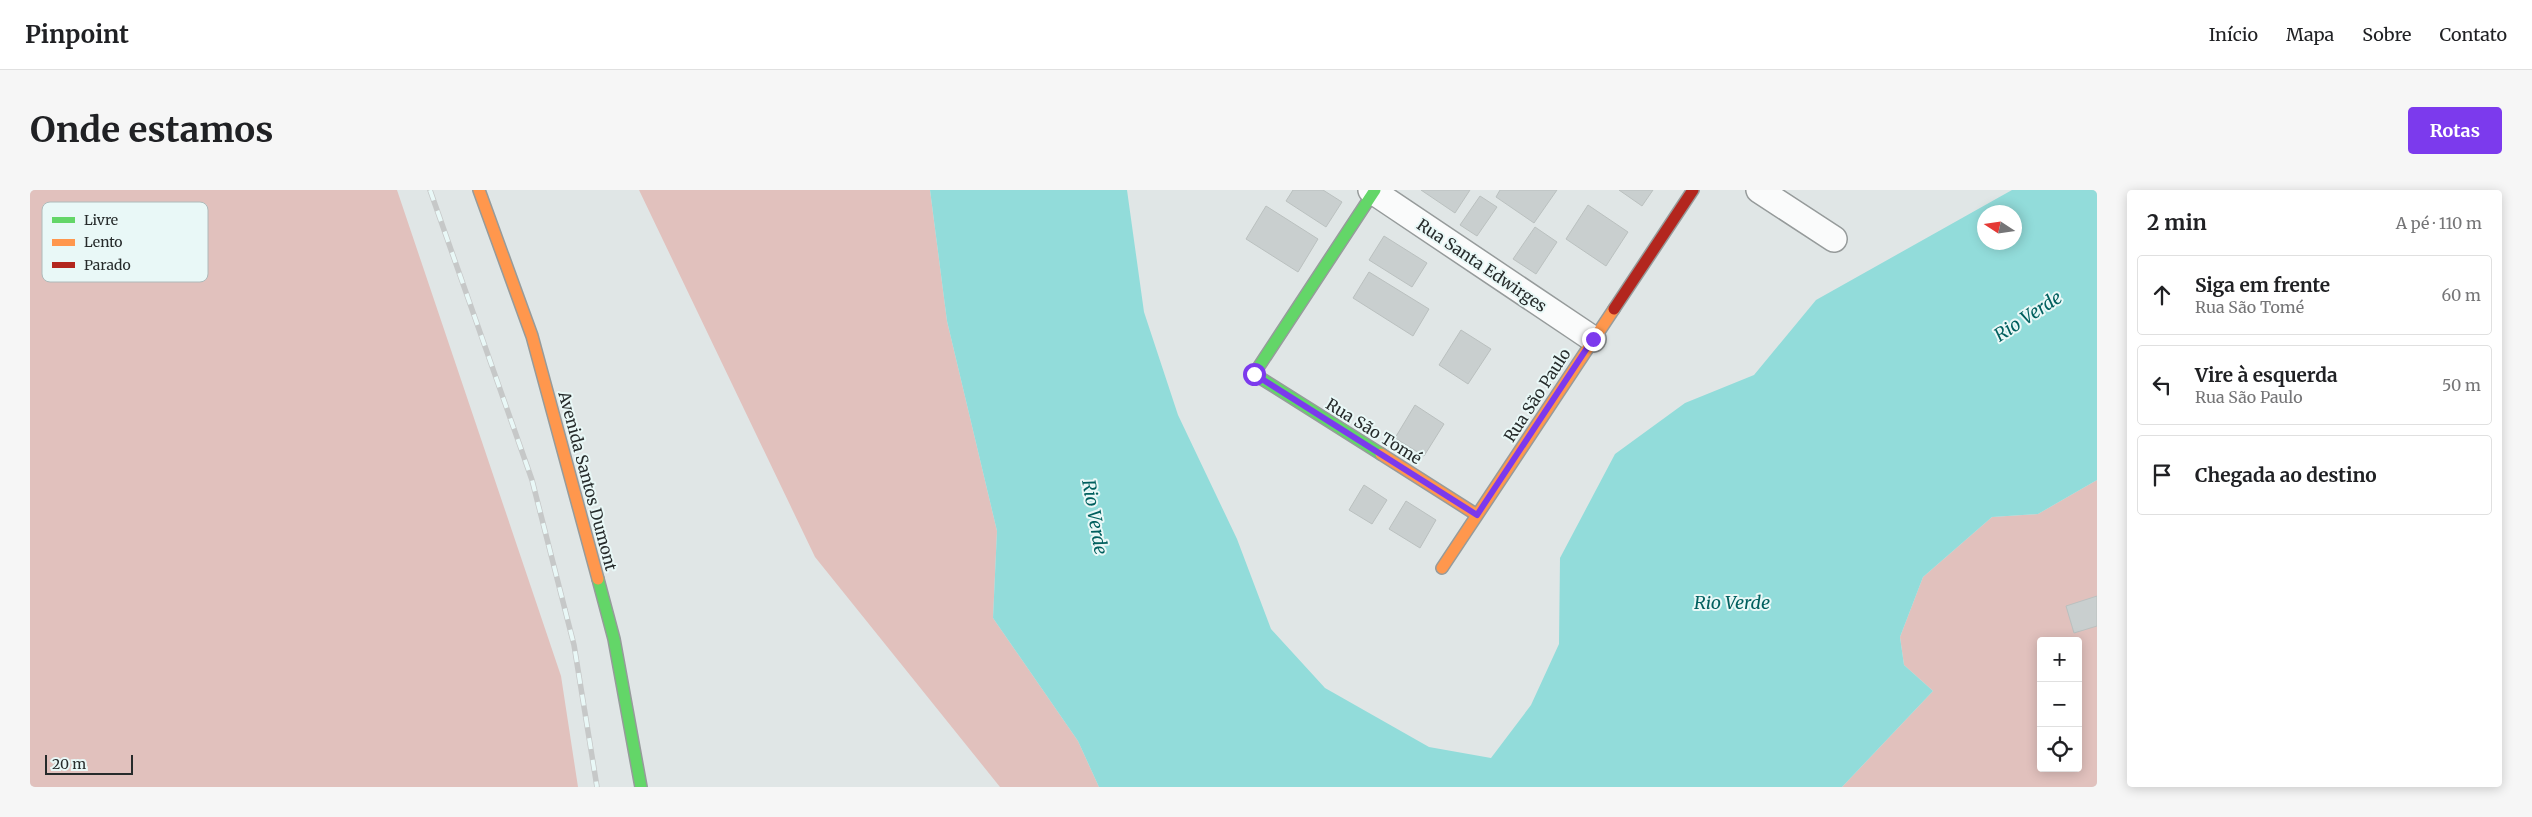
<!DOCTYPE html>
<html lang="pt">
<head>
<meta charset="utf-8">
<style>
	body { margin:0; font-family:Merriweather,serif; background:#f6f6f6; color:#202124 }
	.controls { position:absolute; right:15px; bottom:15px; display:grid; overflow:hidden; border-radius:5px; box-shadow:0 2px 12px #0003 }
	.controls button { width:45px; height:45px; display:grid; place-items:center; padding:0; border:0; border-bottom:1px solid #e0e0e0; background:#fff; color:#202124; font:25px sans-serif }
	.compass { position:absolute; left:1947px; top:15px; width:45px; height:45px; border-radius:50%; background:#fff; box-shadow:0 2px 12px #0003; rotate:282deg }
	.scale { position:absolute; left:15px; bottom:12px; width:88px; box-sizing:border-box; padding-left:5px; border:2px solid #262b2b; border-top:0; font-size:14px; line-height:18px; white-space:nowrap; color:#262b2b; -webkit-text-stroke:4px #e9f8f7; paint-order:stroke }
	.stop { position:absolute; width:15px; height:15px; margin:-11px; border:4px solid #7c3aed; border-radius:50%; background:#fff }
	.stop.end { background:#7c3aed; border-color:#fff; box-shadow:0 1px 5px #0008 }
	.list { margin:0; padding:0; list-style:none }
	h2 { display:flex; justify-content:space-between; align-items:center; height:65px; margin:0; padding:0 20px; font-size:21px }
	h2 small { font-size:16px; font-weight:400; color:#757577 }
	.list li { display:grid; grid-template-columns:32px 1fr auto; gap:15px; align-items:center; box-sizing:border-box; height:80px; margin:0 10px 10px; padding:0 10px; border:1px solid #e0e0e0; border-radius:5px }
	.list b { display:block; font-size:19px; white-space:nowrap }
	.list p { margin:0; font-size:16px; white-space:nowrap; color:#757577 }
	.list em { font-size:16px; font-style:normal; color:#757577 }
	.icon { flex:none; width:28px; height:28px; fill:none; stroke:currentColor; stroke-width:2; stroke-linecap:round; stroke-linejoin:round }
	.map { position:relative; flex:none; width:2067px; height:597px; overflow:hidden; border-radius:5px }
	header { display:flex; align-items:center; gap:30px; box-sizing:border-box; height:70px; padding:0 25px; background:#fff; border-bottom:1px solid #e0e0e0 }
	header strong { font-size:24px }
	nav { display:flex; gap:28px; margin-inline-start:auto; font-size:18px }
	.intro { display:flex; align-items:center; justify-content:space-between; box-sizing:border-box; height:120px; padding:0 30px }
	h1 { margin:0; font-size:35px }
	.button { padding:12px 22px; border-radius:5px; background:#7c3aed; color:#fff; font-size:18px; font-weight:700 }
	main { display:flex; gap:30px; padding:0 30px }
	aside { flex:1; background:#fff; border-radius:5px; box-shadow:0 2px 12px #0003 }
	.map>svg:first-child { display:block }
	.green { fill:#e1c1bd; fill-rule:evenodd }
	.water { fill:#92dcda; fill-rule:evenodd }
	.building { fill:#c9cfcf; stroke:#bac0bf }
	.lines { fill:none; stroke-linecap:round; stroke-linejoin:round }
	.street-casing { stroke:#969b9b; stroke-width:28 }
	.fast-casing { stroke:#969b9b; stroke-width:14 }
	.slow-casing { stroke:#969b9b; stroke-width:14 }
	.jam-casing { stroke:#969b9b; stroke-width:14 }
	.street { stroke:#fafbfb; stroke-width:25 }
	.fast { stroke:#63d668; stroke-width:11 }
	.slow { stroke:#ff974d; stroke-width:11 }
	.jam { stroke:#b3261e; stroke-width:11 }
	.rail-casing { stroke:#c6c8c8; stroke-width:5.5 }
	.rail { stroke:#e9f8f7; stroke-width:4; stroke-dasharray:11; stroke-linecap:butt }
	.route { stroke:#7c3aed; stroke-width:6 }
	.labels { text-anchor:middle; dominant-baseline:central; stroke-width:4; stroke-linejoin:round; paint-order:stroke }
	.street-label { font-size:16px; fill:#262b2b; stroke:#e9f8f7 }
	.water-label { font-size:18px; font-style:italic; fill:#005f5e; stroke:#e9f8f7 }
	.key { fill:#e9f8f7; stroke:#aebaba; stroke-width:1 }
	.key-label { font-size:14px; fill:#262b2b }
</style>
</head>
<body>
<header>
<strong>Pinpoint</strong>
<nav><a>Início</a><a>Mapa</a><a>Sobre</a><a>Contato</a></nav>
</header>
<div class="intro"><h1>Onde estamos</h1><a class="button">Rotas</a></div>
<main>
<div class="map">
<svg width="2067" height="597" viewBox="0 0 2067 597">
	<rect width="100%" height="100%" fill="#e0e6e6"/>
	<path class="green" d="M0,0H367L531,486L548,597H0Z
		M609,0H900L917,131L967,341L963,428L1048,551L1069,597H970L785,367Z
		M2067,290V597H1812L1903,501L1874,475L1870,447L1893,387L1962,327L2008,324ZM2011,451H2048V578H2011Z"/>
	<path class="water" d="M900,0H1097L1114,122L1148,225L1207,349L1241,439L1295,498L1399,557L1461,568L1501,515L1529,454L1530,368L1585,264L1655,213L1724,185L1786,110L1982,0H2067V290L2008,324L1962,327L1893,387L1870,447L1874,475L1903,501L1812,597H1069L1048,551L963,428L967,341L917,131ZM1954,22H1984V52H1954Z"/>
	<path class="building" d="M1263,0H1293L1312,12L1296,37L1256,11Z
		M1391,0H1440L1425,23Z
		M1470,0H1527L1504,33L1466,7Z
		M1589,0H1623L1612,16Z
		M1450,6L1467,17L1447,46L1430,35Z
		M1558,15L1598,42L1576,76L1536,49Z
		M1236,16L1288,49L1268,82L1216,49Z
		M1505,37L1527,52L1506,84L1483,69Z
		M1354,46L1397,73L1382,97L1339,70Z
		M1339,82L1399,119L1383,146L1323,108Z
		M1431,140L1461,159L1438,194L1409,175Z
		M1385,215L1414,234L1394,266L1365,248Z
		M1334,295L1357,310L1342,334L1319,320Z
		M1376,311L1406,330L1390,358L1359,339Z
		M2067,406V436L2044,443L2036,416Z"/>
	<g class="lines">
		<defs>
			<path id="street" d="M1341,0L1563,149
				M1729,0L1804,49"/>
			<path id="fast" d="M1345,0L1224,184L1351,264
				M568,389L584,449L611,597"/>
			<path id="slow" d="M449,0L502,146L568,389
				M1351,264L1447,325
				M1412,378L1584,119"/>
			<path id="jam" d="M1584,119L1663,0"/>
		</defs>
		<use href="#street" class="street-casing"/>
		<use href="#fast" class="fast-casing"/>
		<use href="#slow" class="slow-casing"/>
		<use href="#jam" class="jam-casing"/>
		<use href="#street" class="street"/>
		<use href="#fast" class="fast"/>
		<use href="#slow" class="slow"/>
		<use href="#jam" class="jam"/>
		<defs>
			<path id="rail" d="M400,0L502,290L544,455L567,597"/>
		</defs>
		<use href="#rail" class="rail-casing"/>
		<use href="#rail" class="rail"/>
	</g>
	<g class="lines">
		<path class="route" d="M1224,184L1447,325L1563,149"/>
	</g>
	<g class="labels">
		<g class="street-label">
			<text transform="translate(1452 75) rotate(34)">Rua Santa Edwirges</text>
			<text transform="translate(1507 205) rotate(-57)">Rua São Paulo</text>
			<text transform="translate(1344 241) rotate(32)">Rua São Tomé</text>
			<text transform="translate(558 291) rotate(75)">Avenida Santos Dumont</text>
		</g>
		<g class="water-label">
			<text transform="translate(1998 126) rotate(-33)">Rio Verde</text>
			<text transform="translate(1065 327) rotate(80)">Rio Verde</text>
			<text x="1702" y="412">Rio Verde</text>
		</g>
	</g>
	<rect x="12" y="12" width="166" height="80" rx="8" class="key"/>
	<rect x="22" y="27" width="23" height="6" fill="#63d668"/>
	<rect x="22" y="49" width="23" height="7" fill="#ff974d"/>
	<rect x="22" y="72" width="23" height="6" fill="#b3261e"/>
	<g class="key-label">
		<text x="54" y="35">Livre</text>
		<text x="54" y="57">Lento</text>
		<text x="54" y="80">Parado</text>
	</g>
</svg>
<div class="controls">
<button>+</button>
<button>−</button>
<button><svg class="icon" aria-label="locate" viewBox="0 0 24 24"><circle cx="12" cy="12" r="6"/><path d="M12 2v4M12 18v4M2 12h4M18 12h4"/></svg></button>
</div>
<svg class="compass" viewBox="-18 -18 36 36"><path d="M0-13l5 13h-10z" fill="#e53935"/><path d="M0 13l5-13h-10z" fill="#757577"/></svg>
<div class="scale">20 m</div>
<div class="stop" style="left:1224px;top:184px"></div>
<div class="stop end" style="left:1563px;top:149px"></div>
</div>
<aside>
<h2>2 min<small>A pé · 110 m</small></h2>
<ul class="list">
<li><svg class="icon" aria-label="ahead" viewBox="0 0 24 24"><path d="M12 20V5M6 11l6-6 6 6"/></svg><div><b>Siga em frente</b><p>Rua São Tomé</p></div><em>60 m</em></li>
<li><svg class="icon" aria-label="left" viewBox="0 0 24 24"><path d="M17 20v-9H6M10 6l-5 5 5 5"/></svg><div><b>Vire à esquerda</b><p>Rua São Paulo</p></div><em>50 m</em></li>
<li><svg class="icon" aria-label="arrive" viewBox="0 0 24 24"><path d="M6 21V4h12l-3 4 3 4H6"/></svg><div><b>Chegada ao destino</b></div></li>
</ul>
</aside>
</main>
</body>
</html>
